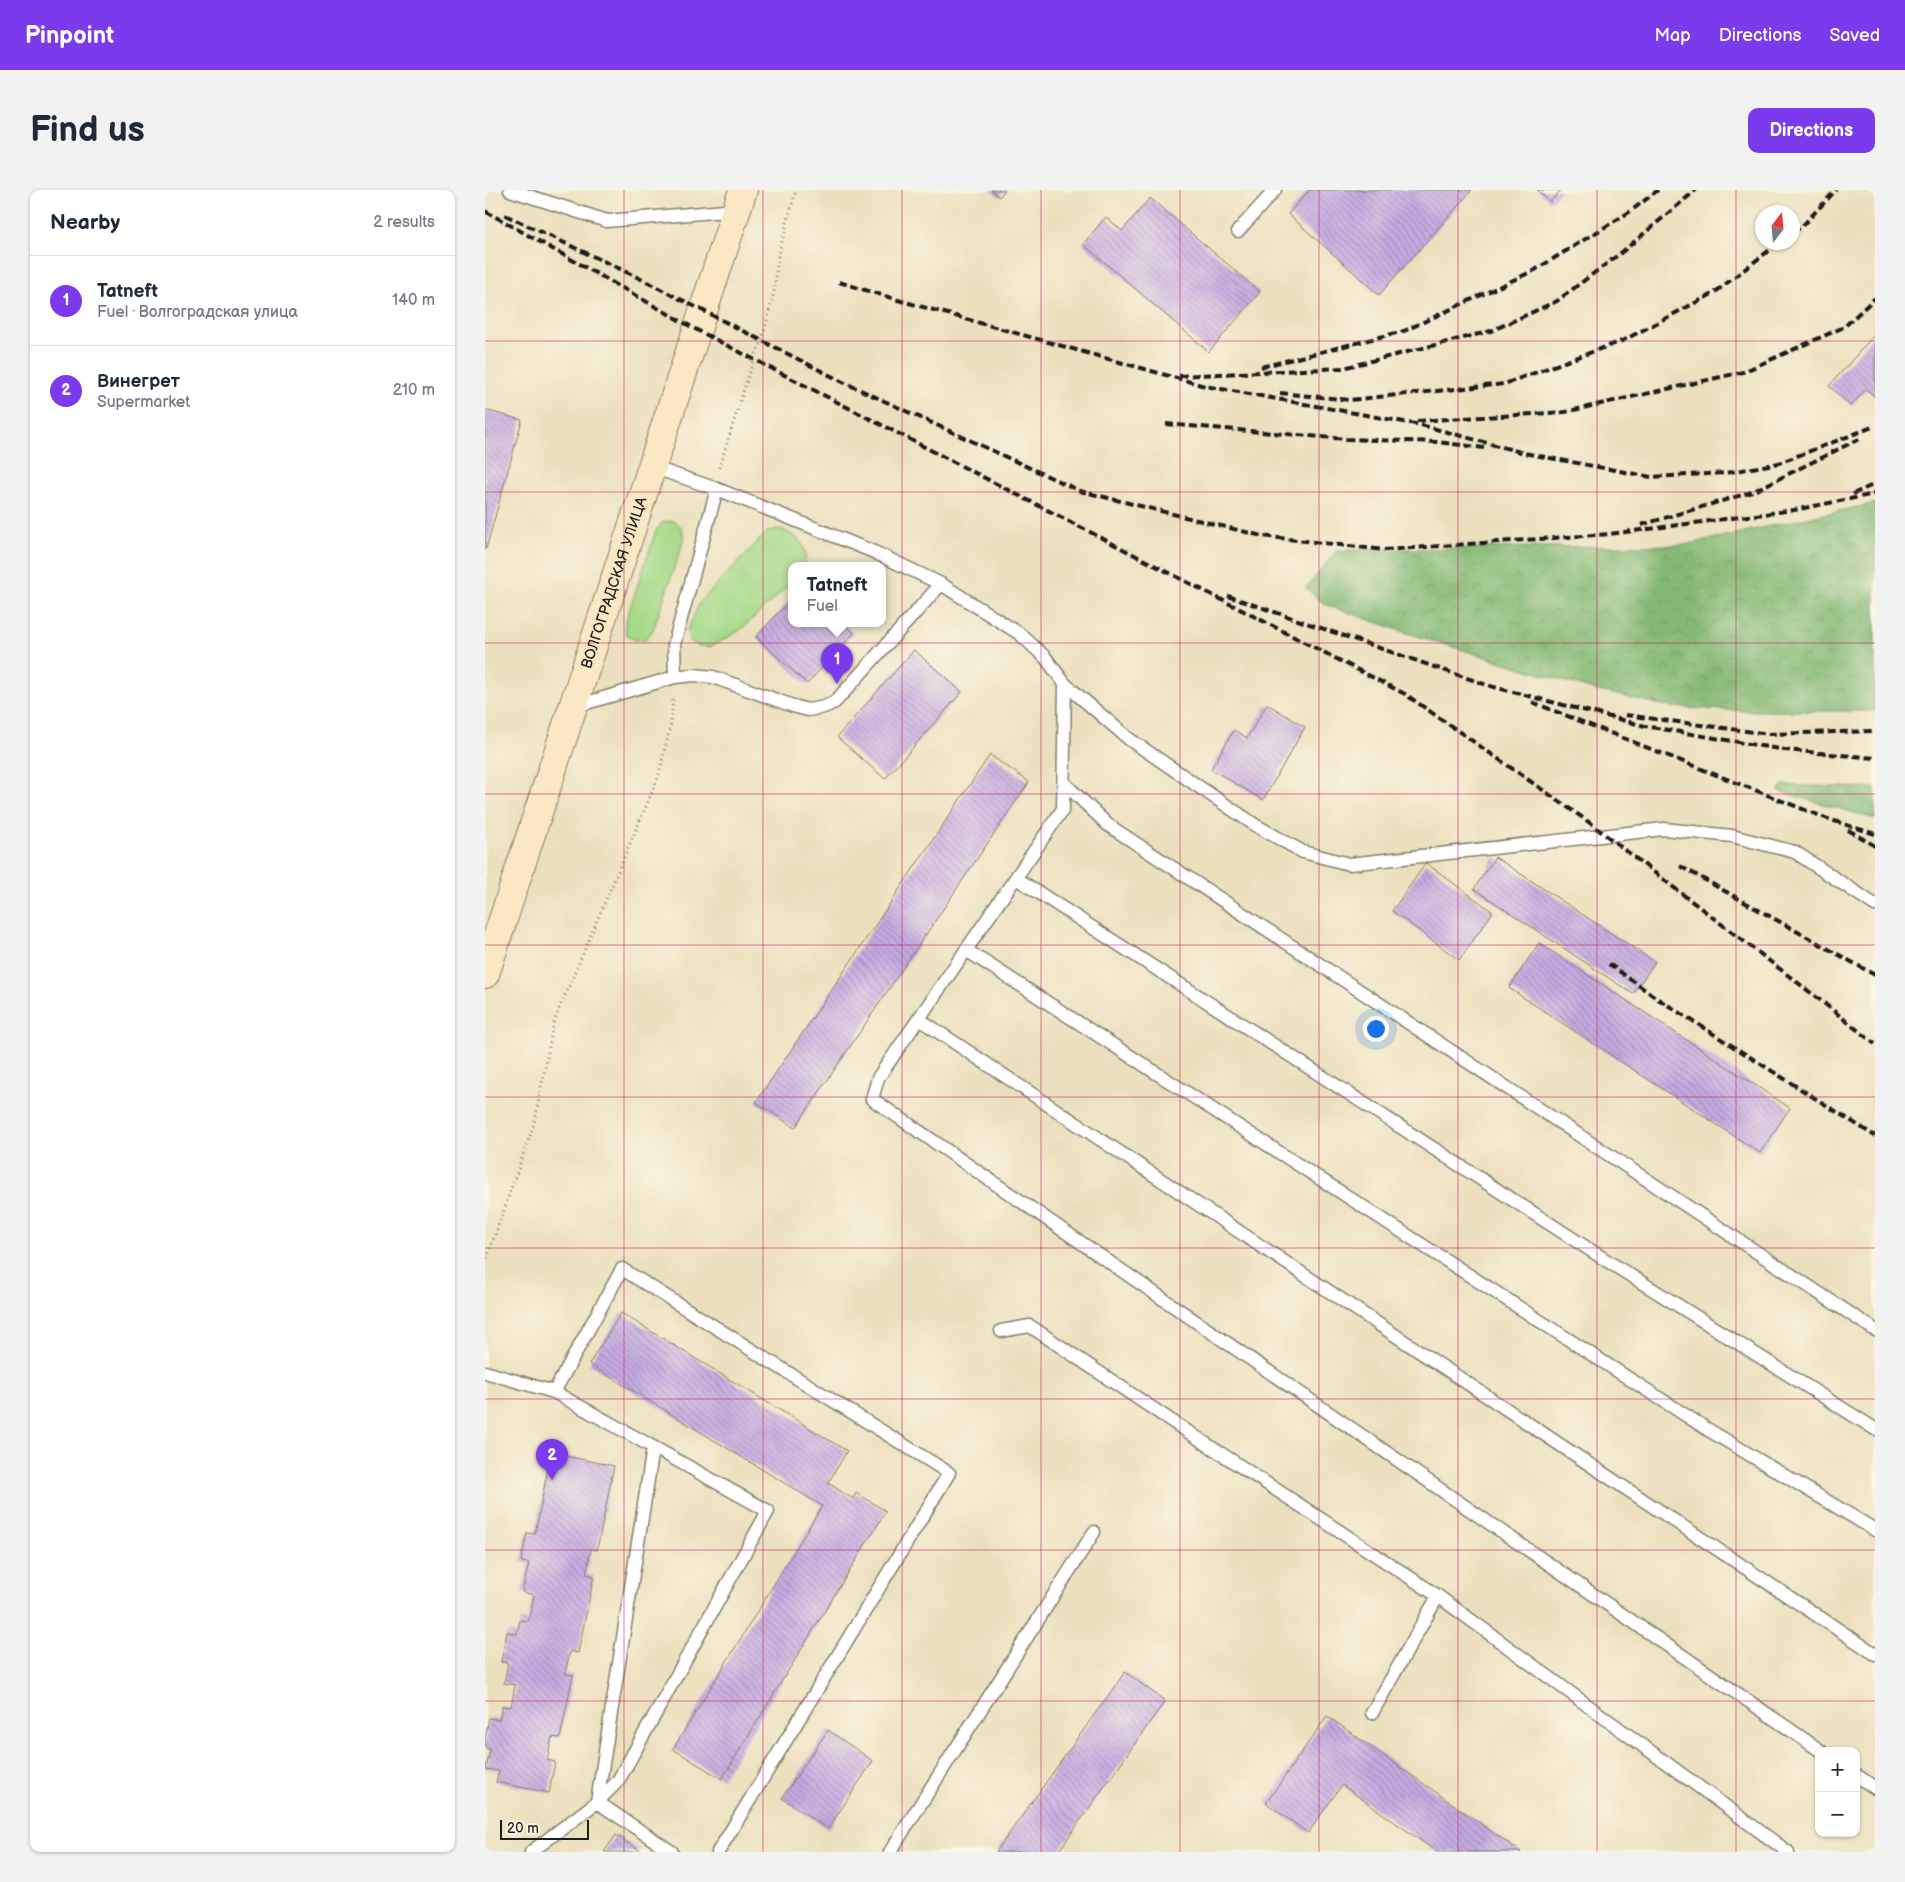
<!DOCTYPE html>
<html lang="en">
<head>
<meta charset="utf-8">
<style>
	body { margin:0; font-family:"Balsamiq Sans",sans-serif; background:#f2f2f3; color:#1f2937 }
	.controls { position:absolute; right:15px; bottom:15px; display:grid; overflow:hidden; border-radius:10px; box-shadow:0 1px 4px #0004 }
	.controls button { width:45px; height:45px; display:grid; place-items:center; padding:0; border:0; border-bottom:1px solid #e0e1e3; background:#fff; color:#1f2937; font:25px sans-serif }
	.compass { position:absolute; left:1270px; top:15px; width:45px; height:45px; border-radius:50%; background:#fff; box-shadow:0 1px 4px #0004; rotate:16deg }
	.scale { position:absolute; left:15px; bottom:12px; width:89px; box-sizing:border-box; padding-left:5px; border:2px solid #1c1c1c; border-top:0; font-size:14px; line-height:18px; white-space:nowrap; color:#1c1c1c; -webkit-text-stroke:4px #fcf5e5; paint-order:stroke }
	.you { position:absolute; left:890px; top:838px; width:18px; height:18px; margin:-12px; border:4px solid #fff; border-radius:50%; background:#1a73e8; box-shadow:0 0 0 8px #1a73e833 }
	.badge { display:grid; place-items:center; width:32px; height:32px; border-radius:50%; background:#7c3aed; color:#fff; font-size:16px; font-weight:700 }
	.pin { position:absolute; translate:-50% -41px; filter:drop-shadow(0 1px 2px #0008) }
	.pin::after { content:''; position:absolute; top:26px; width:18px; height:15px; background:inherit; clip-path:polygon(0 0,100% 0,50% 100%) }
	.popup { position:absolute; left:303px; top:372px; width:98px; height:65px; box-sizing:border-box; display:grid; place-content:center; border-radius:10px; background:#fff; filter:drop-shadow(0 1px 4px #0005); font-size:16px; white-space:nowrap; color:#747a83 }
	.popup b { font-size:19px; color:#1f2937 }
	.popup::after { content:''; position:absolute; left:50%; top:100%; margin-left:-10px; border:10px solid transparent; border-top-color:#fff }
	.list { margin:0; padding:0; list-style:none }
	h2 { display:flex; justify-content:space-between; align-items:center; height:65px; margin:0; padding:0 20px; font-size:21px }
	h2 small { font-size:16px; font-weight:400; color:#747a83 }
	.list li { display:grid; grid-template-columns:32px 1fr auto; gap:15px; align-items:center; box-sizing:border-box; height:90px; padding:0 20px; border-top:1px solid #e0e1e3 }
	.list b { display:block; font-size:19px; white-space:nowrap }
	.list p { margin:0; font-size:16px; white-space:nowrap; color:#747a83 }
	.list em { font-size:16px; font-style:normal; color:#747a83 }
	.map { position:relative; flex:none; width:1390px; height:1662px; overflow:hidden; border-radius:10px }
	header { display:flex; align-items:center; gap:30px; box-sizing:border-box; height:70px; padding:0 25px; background:#7c3aed; color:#fff }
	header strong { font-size:24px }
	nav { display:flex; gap:28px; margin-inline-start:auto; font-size:18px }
	.intro { display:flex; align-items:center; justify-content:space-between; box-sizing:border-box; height:120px; padding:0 30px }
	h1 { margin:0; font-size:35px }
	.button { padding:12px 22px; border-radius:10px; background:#7c3aed; color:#fff; font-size:18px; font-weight:700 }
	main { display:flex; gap:30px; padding:0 30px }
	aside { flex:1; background:#fff; border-radius:10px; box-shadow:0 1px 4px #0004 }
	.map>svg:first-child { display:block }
	.grass { fill:#a5d988; stroke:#607a52 }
	.forest { fill:url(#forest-crowns); stroke:#506a48 }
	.building { fill:url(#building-back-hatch) }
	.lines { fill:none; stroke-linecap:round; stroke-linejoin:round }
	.lane-casing { stroke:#847e6c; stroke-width:15 }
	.secondary-casing { stroke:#847e6c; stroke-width:30 }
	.path { stroke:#847e6c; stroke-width:3; stroke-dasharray:1 4; stroke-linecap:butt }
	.lane { stroke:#fff; stroke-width:12 }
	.secondary { stroke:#fae7c3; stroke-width:28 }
	.rail { stroke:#1c1c1c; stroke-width:4; stroke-dasharray:8 4; stroke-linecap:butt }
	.grid { fill:none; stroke:#c2185b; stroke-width:1; stroke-opacity:0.55 }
	.labels { text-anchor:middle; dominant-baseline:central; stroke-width:5; stroke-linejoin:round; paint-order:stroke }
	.street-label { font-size:15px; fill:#1c1c1c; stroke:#fcf5e5 }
</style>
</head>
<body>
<header>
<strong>Pinpoint</strong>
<nav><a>Map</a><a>Directions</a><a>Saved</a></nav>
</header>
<div class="intro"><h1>Find us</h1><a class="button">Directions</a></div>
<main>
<aside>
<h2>Nearby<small>2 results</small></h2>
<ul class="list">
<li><span class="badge">1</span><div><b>Tatneft</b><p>Fuel · Волгоградская улица</p></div><em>140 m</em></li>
<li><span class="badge">2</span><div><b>Винегрет</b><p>Supermarket</p></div><em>210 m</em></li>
</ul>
</aside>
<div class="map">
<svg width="1390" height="1662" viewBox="0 0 1390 1662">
	<defs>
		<pattern id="forest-crowns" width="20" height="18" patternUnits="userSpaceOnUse" patternTransform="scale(1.25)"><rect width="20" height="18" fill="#84b974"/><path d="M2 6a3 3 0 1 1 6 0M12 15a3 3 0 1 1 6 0" fill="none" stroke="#719e64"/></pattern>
		<pattern id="building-back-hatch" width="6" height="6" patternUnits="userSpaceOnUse" patternTransform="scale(1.25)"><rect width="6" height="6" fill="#c4abe2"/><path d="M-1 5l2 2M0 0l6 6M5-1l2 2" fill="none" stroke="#9e8ab6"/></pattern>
	</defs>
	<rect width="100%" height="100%" fill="#fcf5e5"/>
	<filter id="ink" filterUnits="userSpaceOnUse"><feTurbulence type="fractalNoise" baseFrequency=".02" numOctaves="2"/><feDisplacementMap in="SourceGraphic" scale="10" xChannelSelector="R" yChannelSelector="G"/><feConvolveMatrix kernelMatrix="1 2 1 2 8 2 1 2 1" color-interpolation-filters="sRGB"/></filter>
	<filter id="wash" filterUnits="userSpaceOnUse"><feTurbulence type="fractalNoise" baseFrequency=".0096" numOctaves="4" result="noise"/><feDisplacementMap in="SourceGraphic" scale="20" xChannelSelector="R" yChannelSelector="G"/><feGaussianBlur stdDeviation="1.12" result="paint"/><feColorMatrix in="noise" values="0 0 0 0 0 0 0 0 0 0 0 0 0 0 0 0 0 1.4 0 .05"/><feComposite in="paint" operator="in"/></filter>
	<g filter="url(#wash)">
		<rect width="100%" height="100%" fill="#ebe0bd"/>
		<path class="grass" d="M189,331L197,338L199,349L168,440L161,449L150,450L141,444L140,433L171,341L178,332Z
			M293,339C312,344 323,355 320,375H307V392L254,441L225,457L213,456L205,451L202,441L215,412L282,342Z"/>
		<path class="forest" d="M1390,313V521H1260L1186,517L1105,499L919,442L839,414L821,398L852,360L1199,355Z
			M1297,595L1390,598V629L1293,601Z"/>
		<g id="blocks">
			<path class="building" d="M506,0H520L514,7Z
				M824,0H987L894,105L803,24Z
				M1052,0H1076L1065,12Z
				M665,8L775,102L724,162L598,54L621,27L637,41Z
				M1390,144V207L1381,199L1366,216L1344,196Z
				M0,220L37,230L1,359L0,358Z
				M307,408V433H357L369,443L322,494L271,447Z
				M429,460L477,502L400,589L352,547Z
				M782,514L820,537L778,610L726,579L749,540L762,548Z
				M505,565L544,592L310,938L271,912Z
				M1010,667L1170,772L1148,804L989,699Z
				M941,673L1008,722L974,770L907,721Z
				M1054,753L1305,918L1275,963L1024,798Z
				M136,1123L362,1261L343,1293L368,1309L371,1303L401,1321L237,1589L188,1559L337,1316L104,1174Z
				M66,1263L129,1276L112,1360L106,1359L101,1384L109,1386L93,1463L85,1461L80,1484L88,1485L75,1548L67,1547L62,1570L70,1572L64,1603L11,1592L14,1581L1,1579L5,1559L0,1558V1549L4,1528L14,1530L17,1516L26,1517L30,1495L19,1493L23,1473L16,1472L22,1442L32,1444L35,1430L43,1431L49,1405L37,1402L44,1373L36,1372L42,1343L50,1344Z
				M640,1482L680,1511L573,1662H511Z
				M842,1526L1036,1662H952L857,1595L823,1643L781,1613Z
				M343,1540L388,1571L343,1639L297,1608Z
				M131,1645L157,1662H119Z"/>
		</g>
	</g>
	<g filter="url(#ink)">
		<use href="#blocks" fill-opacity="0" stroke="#847e6c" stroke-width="1"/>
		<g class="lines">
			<defs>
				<path id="lane" d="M25,0L122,31L252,20
					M753,41L790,0
					M167,277L232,299L389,362L456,394L535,444L560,467L580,494L644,549L770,635L818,662L864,674L1179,639L1247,646L1310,662L1390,715
					M190,487L189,454L232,299
					M580,494L578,619L393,888L387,909L1336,1561
					M88,517L190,487L209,485L228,487L308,516L323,520L339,517L350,512L456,394
					M579,593L623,635L1390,1140
					M531,688L1116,1067L1390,1239
					M481,760L1222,1239L1390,1340
					M434,829L1390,1464
					M516,1141L545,1136L685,1230L953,1406L1303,1662
					M0,1182L69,1202L283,1321L133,1591L112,1612L46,1662
					M69,1202L137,1079L464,1283L233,1662
					M168,1258L112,1612L187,1662
					M887,1523L953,1406
					M1371,1585L1390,1598
					M405,1662L609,1342"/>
				<g id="secondary">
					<path id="s1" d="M0,784L258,0"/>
				</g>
			</defs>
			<use href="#lane" class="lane-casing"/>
			<use href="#secondary" class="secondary-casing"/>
			<path class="path" d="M234,278L269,168L277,151L289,102L293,66L311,0
				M0,1073L49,934L69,831L173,588L186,533L188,509"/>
			<use href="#lane" class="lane"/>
			<use href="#secondary" class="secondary"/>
			<path class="rail" d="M0,21L212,140L920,504L1101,630L1330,806L1390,854
				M20,25L150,86L358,192L595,301L777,346L899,360L1125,344L1309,320L1390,304
				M1308,43L1318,35L1351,0
				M354,92L413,110L720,196L936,235L1039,263L1166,287L1241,283L1294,273L1390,236
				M776,177L919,141L1050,80L1146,21L1173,0
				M694,186L858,178L1006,141L1072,111L1137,62L1211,0
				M795,203L865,210L1019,194L1137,151L1229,103L1295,52
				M932,231L1080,222L1258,182L1359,137L1390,108
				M681,234L861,249L953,252L999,258
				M1368,304L1390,294
				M1156,335L1267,302L1374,249
				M743,406L1005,496L1160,536L1300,560L1390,568
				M1047,512L1343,629L1390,644
				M1140,525L1284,544L1390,541
				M1363,640L1390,656
				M1195,676L1390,785
				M1124,774L1173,809L1390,946"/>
		</g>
	</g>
	<path class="grid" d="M139,0V1662M278,0V1662M417,0V1662M556,0V1662M695,0V1662M834,0V1662M973,0V1662M1112,0V1662M1251,0V1662M0,151H1390M0,302H1390M0,453H1390M0,604H1390M0,755H1390M0,907H1390M0,1058H1390M0,1209H1390M0,1360H1390M0,1511H1390"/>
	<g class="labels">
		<g class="street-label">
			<text stroke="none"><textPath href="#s1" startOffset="412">ВОЛГОГРАДСКАЯ УЛИЦА</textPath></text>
		</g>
	</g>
</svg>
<div class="controls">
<button>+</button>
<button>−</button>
</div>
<svg class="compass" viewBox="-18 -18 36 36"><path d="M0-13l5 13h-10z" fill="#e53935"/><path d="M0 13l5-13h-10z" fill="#747a83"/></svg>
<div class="scale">20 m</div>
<div class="you"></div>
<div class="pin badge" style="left:352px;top:494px">1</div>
<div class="popup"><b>Tatneft</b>Fuel</div>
<div class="pin badge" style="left:67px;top:1290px">2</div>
</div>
</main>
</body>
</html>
